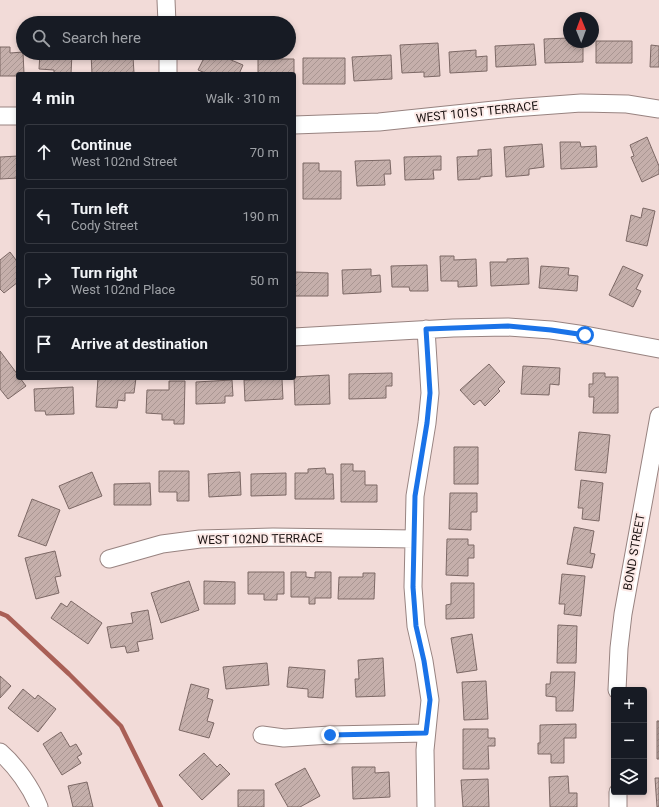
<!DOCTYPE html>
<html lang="en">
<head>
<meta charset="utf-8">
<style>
	body { margin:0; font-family:Roboto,sans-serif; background:#20242c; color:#f1f3f6 }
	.controls { position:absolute; right:12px; bottom:12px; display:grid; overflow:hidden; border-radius:4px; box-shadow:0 2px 6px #0003 }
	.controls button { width:36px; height:36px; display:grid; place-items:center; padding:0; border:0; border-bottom:1px solid #363941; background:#171b24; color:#f1f3f6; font:20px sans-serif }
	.compass { position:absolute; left:563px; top:12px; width:36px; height:36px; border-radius:50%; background:#171b24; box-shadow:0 2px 6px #0003; rotate:359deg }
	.stop { position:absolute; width:12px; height:12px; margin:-9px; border:3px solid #1a73e8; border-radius:50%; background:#fff }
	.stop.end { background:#1a73e8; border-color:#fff; box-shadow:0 1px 4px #0008 }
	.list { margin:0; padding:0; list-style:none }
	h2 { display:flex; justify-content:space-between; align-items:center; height:52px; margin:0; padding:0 16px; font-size:17px }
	h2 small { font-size:13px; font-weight:400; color:#9ea1a6 }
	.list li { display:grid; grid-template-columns:26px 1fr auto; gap:12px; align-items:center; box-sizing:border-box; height:56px; margin:0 8px 8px; padding:0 8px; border:1px solid #363941; border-radius:4px }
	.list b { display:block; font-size:15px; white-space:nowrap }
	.list p { margin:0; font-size:13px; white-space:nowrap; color:#9ea1a6 }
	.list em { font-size:13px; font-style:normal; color:#9ea1a6 }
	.icon { flex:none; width:22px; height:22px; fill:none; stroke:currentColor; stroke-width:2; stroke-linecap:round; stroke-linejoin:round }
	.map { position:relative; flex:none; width:659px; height:807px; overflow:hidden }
	.search { position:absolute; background:#171b24; box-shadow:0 2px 6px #0003; left:16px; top:16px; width:280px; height:44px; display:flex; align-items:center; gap:10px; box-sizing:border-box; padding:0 14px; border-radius:22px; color:#9ea1a6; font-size:15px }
	.panel { position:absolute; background:#171b24; box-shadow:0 2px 6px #0003; left:16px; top:72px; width:280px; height:308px; border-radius:4px }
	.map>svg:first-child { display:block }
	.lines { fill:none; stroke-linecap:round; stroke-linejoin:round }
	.stream { stroke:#a95f56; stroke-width:4.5 }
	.building { fill:url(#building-hatch); stroke:#7c6865 }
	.street-casing { stroke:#988380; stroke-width:19 }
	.street { stroke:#fff; stroke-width:17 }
	.route { stroke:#1a73e8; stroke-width:5 }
	.labels { text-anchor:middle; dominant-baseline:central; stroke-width:4; stroke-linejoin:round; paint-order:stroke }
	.street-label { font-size:12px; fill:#1b1312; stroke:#fceae7 }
</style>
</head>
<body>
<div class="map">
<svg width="659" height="807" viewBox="0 0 659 807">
	<defs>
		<pattern id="building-hatch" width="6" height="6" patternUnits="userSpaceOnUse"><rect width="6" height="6" fill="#c5afab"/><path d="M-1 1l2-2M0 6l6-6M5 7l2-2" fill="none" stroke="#a99692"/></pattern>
	</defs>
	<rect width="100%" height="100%" fill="#f2dbd8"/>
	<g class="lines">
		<path class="stream" d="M0,613L7,616L69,674L121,726L161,807"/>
	</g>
	<path class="building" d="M569,38V42H573V47L583,46V62L545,63L544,39Z
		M596,41H632V63H596Z
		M438,43L440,76L424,77V72L402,73L400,45Z
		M534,44L536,65L496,67L495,46Z
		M651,45L659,46V67H650Z
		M0,47H10V53L23,52L24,74H18V76H0Z
		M476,50V57L487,56V71L450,73L449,52Z
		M40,53H72L71,74H54V70L39,69Z
		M91,53H122V57H133L134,73L92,74Z
		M217,54L243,65L239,74H208L198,70L205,56L214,60Z
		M391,55L392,79L354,81L352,57Z
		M303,58H345V84H303Z
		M258,59H294V74H258Z
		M647,137L659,166V174L642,182L631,157L634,156L630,145Z
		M560,142H580L581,147L596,146L597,167L561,169Z
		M542,144L544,167L529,169V175L506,177L504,147Z
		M491,149L492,176L480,177V179L458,180L457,157L478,156V150Z
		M18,156V178L0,179V157Z
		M441,156V170H433L434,179L405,180L404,157Z
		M390,160L391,174H384L385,185L357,186L355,161Z
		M303,163H319V171H341V199H303Z
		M643,208L655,211L647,246L626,241L631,215L641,218Z
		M10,252L16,260L18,258V282L4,293L0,289V260Z
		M440,256H454V260L476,259L477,286L458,287V281H441Z
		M528,258L529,284L491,286L490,262H507V259Z
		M427,265L428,291H410L409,287H392L391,266Z
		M541,266L569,268L568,275L578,276L577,291L539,288Z
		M623,266L643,275L636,289L641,291L633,307L609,295Z
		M371,269V276L380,275L381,292L343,294L342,270Z
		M294,272L328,273V296H294Z
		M0,351L18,375V378H20L26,386L8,399L0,389Z
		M489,364L505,382L498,389L500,391L485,406L480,400L474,405L460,390Z
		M523,366L560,368L559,385L550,384L549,395L521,394Z
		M392,373V386H386V398L349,399V374Z
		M593,373H605V377H618V413H593L594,397H589V384H593Z
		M329,375L330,404L295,405L294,377Z
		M98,378H136L134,393H125V401L118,400L117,408L96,407Z
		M282,379L283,399L245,401L244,380Z
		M232,380L233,396H225V403L196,404V382Z
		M169,381H185L184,424H174V420H162V414L146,413L147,390H169Z
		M73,387L74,414L46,415L45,411H35L34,389Z
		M579,432L610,435L606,473L575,470Z
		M454,447H478V484H454Z
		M341,464H353V471H365V485H377V502H341Z
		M325,468L326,474H333L334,499H295V473H308V469Z
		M159,471H189V501H177V492H159Z
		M92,472L102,496L69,509L59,486Z
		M240,472L241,495L209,497L208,474Z
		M286,473V495L251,496V474Z
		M581,480L603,483L599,521L582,519L583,508H578Z
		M150,483L151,505H114V484Z
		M450,493H477V512H471V530L449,529Z
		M32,499L60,510L46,546L18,536Z
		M574,527L594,531L590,553L595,554L592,568L567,564Z
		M447,539H468V545H474V558H468V576L446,575Z
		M55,551L61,576L55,577L59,593L36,599L25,558Z
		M248,572H284V594H277V600H264V594H248Z
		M291,572H306V577L315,578V572H331V598H315V604H309V597H291Z
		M363,573H375L374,599H338L339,577H363Z
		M562,574L585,576L581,616L564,614L565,604H559Z
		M189,581L199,610L161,623L151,593Z
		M204,581L235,582V604H204Z
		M451,583H474V618L446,619V605L451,604Z
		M71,601L102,623L88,644L51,618L61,603L67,607Z
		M148,610L153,639L137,642L139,651L127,653L125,646L111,648L107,627L133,623L131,613Z
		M558,625L577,626L576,663H557Z
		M472,634L477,670L457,673L451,638Z
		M383,658L385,696L356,697L355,679H359L358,660Z
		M267,663L269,685L226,689L223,667Z
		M289,667L325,670L323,698L308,697V689L287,687Z
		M551,672H575L573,711H556V697L546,696V684H550Z
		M0,676L11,686L0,698Z
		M486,681L488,719L464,720L462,682Z
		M191,684L209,689L207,698L213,700L207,721L214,723L209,738L179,730Z
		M23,689L35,699L38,695L56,709L38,732L8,708Z
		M657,721H659V759H657Z
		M576,724V738H564V763H551V754H538V743H540V725Z
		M463,729H488V738H495V746H488L489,769H463Z
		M61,732L70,747L76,744L82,754L77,757L81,763L62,775L43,744Z
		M204,753L217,767L220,764L230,774L202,800L179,775Z
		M352,767H375V773L389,772L390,797L353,799Z
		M305,768L320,796L300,807H288L275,784Z
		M568,776L569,793H577V807H550L549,777Z
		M655,778H659V807H657Z
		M488,779L489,807H463L461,780Z
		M87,782L93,807H73L68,786Z
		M238,790H264V807H238Z"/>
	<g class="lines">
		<defs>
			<path id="street" d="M166,0L167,23
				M168,53V74
				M0,116H18
				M294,125L379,122L513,108L581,103L627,104L659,109
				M426,329L430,393L427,423L415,496L413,587L416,626L424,661L430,700L425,750L426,807
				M294,337L453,328L508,327L551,330L585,335L659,349
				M109,559L162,544L200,539L273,537L414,539
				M617,690L619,648L623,614L659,416
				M262,735L284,738L330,735L426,733
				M0,752C16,766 31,787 39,807
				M618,792V807"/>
		</defs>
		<use href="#street" class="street-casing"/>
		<use href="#street" class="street"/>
	</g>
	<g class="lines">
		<path class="route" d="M330,735L426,733L430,700L424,661L416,626L413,587L415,496L427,423L430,393L426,329L508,326L551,330L585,335"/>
	</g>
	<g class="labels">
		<g class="street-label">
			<text transform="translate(477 112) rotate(-6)">WEST 101ST TERRACE</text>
			<text transform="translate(260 539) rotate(-1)">WEST 102ND TERRACE</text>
			<text transform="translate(634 552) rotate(-80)">BOND STREET</text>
		</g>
	</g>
</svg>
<div class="controls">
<button>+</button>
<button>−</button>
<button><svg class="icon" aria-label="layers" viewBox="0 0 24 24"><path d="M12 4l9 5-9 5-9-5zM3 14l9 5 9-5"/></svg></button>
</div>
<svg class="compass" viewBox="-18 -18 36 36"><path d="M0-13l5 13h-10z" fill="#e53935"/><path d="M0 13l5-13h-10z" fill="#9ea1a6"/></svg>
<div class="stop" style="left:585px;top:335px"></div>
<div class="stop end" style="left:330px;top:735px"></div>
<div class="search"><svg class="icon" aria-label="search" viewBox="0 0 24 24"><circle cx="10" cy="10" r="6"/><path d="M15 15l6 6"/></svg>Search here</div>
<section class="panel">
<h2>4 min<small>Walk · 310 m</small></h2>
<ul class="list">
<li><svg class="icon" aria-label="ahead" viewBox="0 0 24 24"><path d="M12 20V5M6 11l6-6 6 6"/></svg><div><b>Continue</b><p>West 102nd Street</p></div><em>70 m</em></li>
<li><svg class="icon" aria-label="left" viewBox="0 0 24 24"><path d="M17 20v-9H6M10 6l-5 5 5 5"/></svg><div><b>Turn left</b><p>Cody Street</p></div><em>190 m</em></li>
<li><svg class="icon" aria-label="right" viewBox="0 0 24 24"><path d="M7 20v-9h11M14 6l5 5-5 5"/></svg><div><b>Turn right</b><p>West 102nd Place</p></div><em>50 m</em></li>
<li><svg class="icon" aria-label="arrive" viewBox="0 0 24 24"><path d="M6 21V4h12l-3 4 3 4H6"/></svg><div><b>Arrive at destination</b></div></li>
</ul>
</section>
</div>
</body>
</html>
